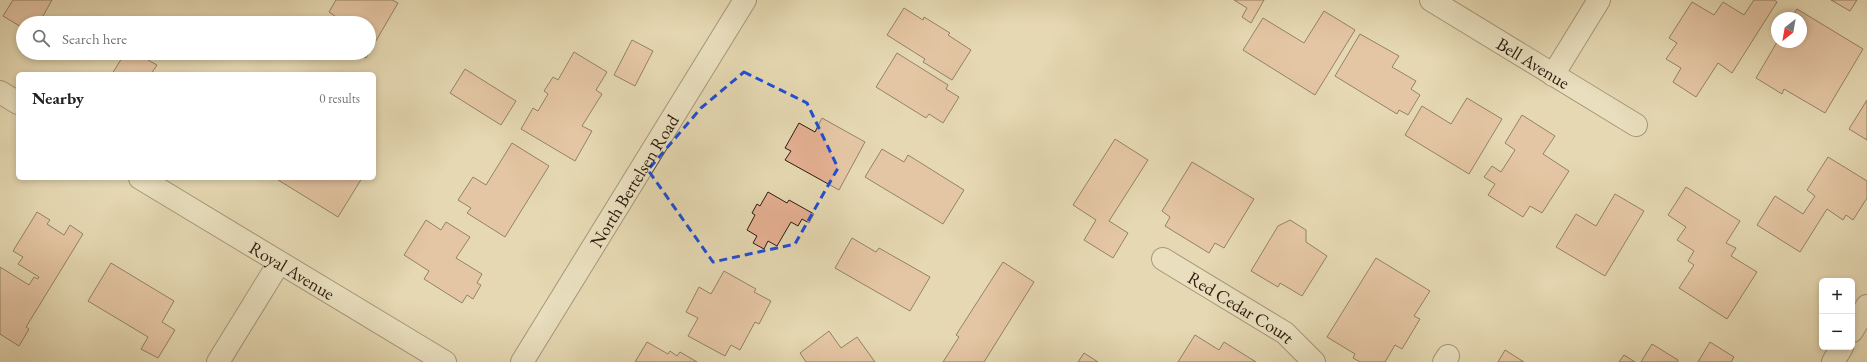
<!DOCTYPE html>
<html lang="en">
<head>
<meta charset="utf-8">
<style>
	body { margin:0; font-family:"EB Garamond",serif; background:#f6f6f6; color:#202124 }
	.controls { position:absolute; right:12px; bottom:12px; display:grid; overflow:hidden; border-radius:6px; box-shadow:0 2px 6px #0003 }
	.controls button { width:36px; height:36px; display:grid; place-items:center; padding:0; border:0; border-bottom:1px solid #e0e0e0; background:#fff; color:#202124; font:20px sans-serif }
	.compass { position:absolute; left:1771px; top:12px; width:36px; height:36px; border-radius:50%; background:#fff; box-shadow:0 2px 6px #0003; rotate:211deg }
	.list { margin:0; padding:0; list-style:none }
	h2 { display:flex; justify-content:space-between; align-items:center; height:52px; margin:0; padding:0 16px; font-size:17px }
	h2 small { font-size:13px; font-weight:400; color:#757577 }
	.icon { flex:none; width:22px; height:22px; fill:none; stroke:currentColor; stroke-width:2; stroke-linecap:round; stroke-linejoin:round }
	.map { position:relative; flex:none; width:1867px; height:362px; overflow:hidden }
	.search { position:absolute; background:#fff; box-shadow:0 2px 6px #0003; left:16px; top:16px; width:360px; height:44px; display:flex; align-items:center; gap:10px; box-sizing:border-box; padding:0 14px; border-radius:22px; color:#757577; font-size:15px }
	.panel { position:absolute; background:#fff; box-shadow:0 2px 6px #0003; left:16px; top:72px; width:360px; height:108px; border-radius:6px }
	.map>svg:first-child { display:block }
	.building { fill:#e4af92; stroke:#2c1a0d }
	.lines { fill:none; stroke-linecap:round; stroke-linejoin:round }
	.minor-casing { stroke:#5a4a36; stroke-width:24 }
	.minor { stroke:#eee6cd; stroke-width:22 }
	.marked { fill:none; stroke:#1d4ed8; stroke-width:3; stroke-dasharray:8 5; stroke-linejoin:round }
	.labels { text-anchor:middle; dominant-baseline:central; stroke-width:3; stroke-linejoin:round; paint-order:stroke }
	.street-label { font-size:18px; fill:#2c1a0d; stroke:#eee6cd }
</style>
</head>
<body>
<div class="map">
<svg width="1867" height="362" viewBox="0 0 1867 362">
	<rect width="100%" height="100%" fill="#e5d8b2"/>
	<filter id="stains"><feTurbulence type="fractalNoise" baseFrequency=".005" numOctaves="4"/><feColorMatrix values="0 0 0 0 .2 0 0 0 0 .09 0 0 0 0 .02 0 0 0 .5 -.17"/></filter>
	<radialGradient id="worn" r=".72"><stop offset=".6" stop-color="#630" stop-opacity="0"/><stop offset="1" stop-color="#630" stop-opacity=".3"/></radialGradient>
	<path class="building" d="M13,0H52L39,23H23V28L3,16Z
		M336,0H392L398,3L366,58L357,53H369V23H345L329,12Z
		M1234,0H1264L1251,23L1242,17L1247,8Z
		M1754,0H1774L1777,2L1732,73L1718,63L1696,97L1673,82L1681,68L1666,59L1677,43L1669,38L1692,2L1714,15L1723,2L1744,15Z
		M1831,0H1857L1850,11Z
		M904,8L923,20L924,17L950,33L948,35L971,50L952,80L923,62L925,59L887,35Z
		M1797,9L1863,49L1825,113L1784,89L1782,94L1756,78L1777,42H1801V18H1792Z
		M1324,11L1355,30L1315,95L1243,50L1263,18L1304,43Z
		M1360,34L1399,56L1392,67L1416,81L1411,89L1420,95L1408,115L1399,110L1397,114L1335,76Z
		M632,40L653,51L635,86L614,75Z
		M574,52L607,72L596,90L602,94L582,126L592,131L575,161L521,129L533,108L538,111L548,94L544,91L553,77L558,80Z
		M125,53H153L148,60L157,65L151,74H112Z
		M897,53L948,85L946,89L959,97L943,123L929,114L926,118L876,87Z
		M465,69L516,101L501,125L450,93Z
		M1467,98L1502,119L1469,174L1405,135L1422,106L1451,124Z
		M1867,100V140L1849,129Z
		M1522,115L1555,136L1543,154L1569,171L1542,213L1530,206L1523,217L1488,195L1495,184L1484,177L1492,166L1501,172L1515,150L1505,143Z
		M822,118L865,142L839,190L785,160L791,151L785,148L799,123L815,132Z
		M1115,139L1148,160L1109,221L1128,233L1113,258L1084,240L1096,220L1073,205Z
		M512,143L549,166L505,237L467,213L471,208L458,200L473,177L486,185Z
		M882,149L904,162L908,155L964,190L943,224L865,177Z
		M1828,157L1867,181V198L1853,220L1846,215L1843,220L1827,209L1800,252L1757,225L1775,196L1803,214L1815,196L1807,190Z
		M1192,162L1254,199L1224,248L1215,243L1209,253L1165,226L1170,217L1162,211Z
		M275,178H362L338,217Z
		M1686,187L1740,221L1726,243L1736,248L1731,256L1757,272L1727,319L1679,288L1694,265L1688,261L1694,251L1677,240L1686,227L1668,215Z
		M768,192L787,203L789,200L814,214L809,223L802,219L798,226L791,222L777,246L768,241L764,249L753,243L757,236L747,230L755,215L752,213L757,204L760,206Z
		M1615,194L1644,211L1605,276L1556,247L1576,214L1596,226Z
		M37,212L50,220L47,224L64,235L70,225L83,234L26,327L29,329L19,346L0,334V267L29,285L34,277L38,279L39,277L18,264L23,257L13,251Z
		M426,220L441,230L446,222L470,237L456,258L482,274L477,283L481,285L473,299L467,295L462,303L424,279L429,271L404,255Z
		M1290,220L1306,230V242L1327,256L1302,296L1280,283L1278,287L1251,271L1278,226Z
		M852,238L876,252L879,248L930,277L910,311L835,268Z
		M1376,258L1430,291L1414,316L1420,319L1402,349L1395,345L1385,362H1360L1353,358L1355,354L1327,337Z
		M1003,262L1034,282L984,362H943L959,337L956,335Z
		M111,263L174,301L162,322L175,330L158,358L141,349L148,337L88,301Z
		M724,271L756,289L754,292L771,301L759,324L755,322L740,350L731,345L725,356L688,336L698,318L686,312L699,287L711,294Z
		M829,331L841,348L857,337L875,362H806L800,353Z
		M1195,335L1219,350L1224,342L1256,362H1178Z
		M647,342L668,354L670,351L677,356L680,352L697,362H635Z
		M1710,342L1734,357L1731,362H1698Z
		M1652,344L1678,360L1677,362H1641Z
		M1505,350L1524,362H1498Z
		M1084,353L1098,362H1078Z
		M1624,355L1635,362H1619Z"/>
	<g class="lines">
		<defs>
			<g id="minor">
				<path id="s1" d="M1431,0L1636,125"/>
				<path d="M1553,75L1599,0"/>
				<path d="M0,92L18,103"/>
				<path id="s2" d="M140,178L445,362"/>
				<path id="s3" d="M1163,259L1285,333L1314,362"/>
				<path d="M1852,331L1867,306"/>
				<path d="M218,362L279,263"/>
				<path id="s4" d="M522,362L745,0"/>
				<path d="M1444,362L1448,356"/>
				<path d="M1833,362L1842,347"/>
			</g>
		</defs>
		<use href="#minor" class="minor-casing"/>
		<use href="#minor" class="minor"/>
	</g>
	<path d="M0 0H1867V362H0ZM744,72L807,103L838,168L795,244L713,262L648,170L701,108Z" fill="#e5d8b2" fill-opacity=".55" fill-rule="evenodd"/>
	<path class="marked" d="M744,72L807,103L838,168L795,244L713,262L648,170L701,108Z"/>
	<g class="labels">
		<g class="street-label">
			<text stroke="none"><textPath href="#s1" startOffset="120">Bell Avenue</textPath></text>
			<text stroke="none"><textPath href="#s4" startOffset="213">North Bertelsen Road</textPath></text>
			<text stroke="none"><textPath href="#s2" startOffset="178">Royal Avenue</textPath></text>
			<text stroke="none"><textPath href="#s3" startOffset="92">Red Cedar Court</textPath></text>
		</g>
	</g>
	<rect width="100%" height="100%" filter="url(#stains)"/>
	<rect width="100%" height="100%" fill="url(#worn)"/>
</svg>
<div class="controls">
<button>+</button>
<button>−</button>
</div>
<svg class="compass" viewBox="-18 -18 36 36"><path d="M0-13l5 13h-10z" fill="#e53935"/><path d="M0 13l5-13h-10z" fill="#757577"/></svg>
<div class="search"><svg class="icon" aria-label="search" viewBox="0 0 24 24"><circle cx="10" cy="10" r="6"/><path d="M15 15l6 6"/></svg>Search here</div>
<section class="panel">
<h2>Nearby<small>0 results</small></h2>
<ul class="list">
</ul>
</section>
</div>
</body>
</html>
